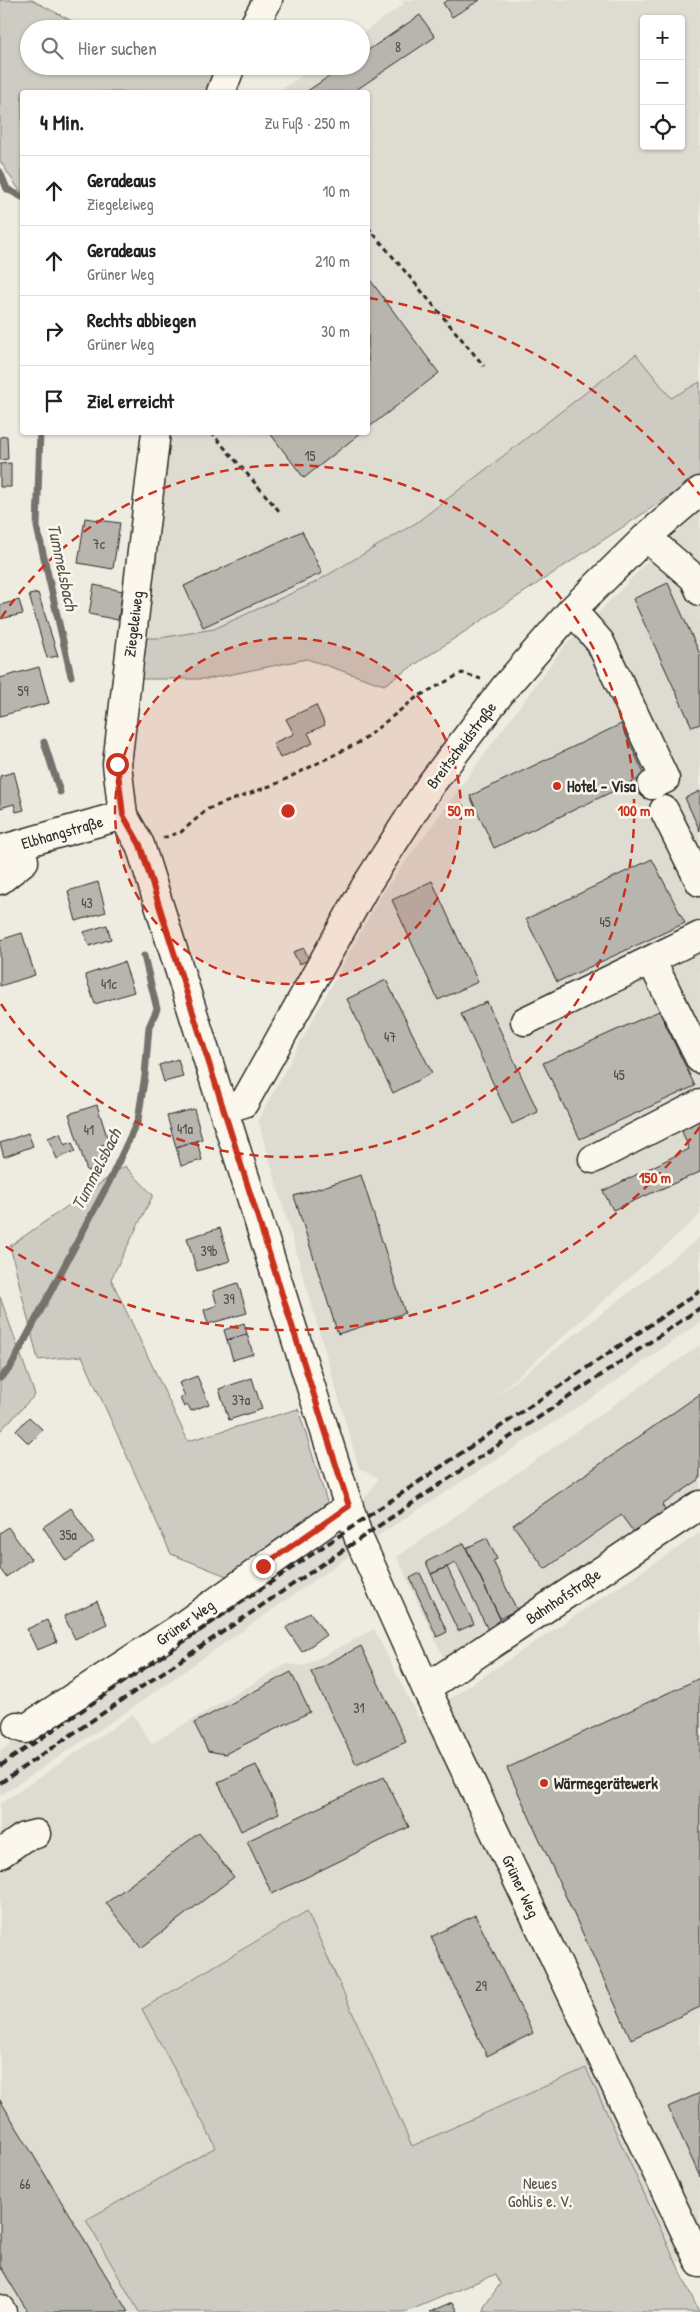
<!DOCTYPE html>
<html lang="de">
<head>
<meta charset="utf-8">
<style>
	body { margin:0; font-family:"Patrick Hand",sans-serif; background:#f2f2f2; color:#222 }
	.controls { position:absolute; right:15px; top:15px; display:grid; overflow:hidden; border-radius:5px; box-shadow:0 1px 4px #0004 }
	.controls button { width:45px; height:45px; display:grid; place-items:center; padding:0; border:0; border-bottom:1px solid #e0e0e0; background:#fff; color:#222; font:25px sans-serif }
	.stop { position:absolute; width:15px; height:15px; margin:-11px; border:4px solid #c8321e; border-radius:50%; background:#fff }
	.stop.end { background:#c8321e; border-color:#fff; box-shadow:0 1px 5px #0008 }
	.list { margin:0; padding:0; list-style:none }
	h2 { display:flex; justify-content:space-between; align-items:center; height:65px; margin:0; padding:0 20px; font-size:21px }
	h2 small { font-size:16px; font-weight:400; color:#767676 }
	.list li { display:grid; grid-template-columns:32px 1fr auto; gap:15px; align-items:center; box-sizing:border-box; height:70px; padding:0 20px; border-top:1px solid #e0e0e0 }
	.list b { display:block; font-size:19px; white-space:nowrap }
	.list p { margin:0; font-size:16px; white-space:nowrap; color:#767676 }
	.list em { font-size:16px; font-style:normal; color:#767676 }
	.icon { flex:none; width:28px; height:28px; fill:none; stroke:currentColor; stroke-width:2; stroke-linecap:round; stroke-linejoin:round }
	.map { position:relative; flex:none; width:700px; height:2312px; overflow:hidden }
	.search { position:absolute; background:#fff; box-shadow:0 1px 4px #0004; left:20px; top:20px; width:350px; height:55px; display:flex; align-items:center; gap:12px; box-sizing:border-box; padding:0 18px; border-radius:28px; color:#767676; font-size:19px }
	.panel { position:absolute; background:#fff; box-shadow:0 1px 4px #0004; left:20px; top:90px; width:350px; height:345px; border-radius:5px }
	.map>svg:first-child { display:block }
	.built { fill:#dedbd1; fill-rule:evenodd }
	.green { fill:#cecbc2; stroke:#7c7b76 }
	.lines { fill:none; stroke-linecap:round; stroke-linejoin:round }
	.stream { stroke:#74726e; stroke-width:7 }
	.building { fill:#b8b5ae; stroke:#2b2b2b }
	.minor-casing { stroke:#2b2b2b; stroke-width:31 }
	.path { stroke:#2b2b2b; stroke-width:3; stroke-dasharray:5 4; stroke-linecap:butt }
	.minor { stroke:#fbf7ec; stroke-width:28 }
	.rail { stroke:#2b2b2b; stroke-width:4; stroke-dasharray:8 4; stroke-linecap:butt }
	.route { stroke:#c8321e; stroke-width:6 }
	.ring { fill:none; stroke:#c8321e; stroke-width:2.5; stroke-dasharray:9 6 }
	.poi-dot { fill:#c8321e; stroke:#fbf7ec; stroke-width:2 }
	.labels { text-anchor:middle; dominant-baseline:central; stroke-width:5; stroke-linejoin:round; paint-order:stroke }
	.number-label { font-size:14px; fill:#4e4e4c }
	.street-label { font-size:16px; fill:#2b2b2b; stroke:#fbf7ec }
	.poi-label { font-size:16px; font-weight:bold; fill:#2b2b2b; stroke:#fbf7ec; text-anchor:start }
	.park-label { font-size:16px; fill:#545351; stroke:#fbf7ec }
	.water-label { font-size:18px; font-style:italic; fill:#555552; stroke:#fbf7ec }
	.centre { fill:#c8321e; stroke:#fbf7ec; stroke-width:2.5 }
	.ring-label { font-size:15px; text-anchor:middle; font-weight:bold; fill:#c8321e; stroke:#fbf7ec; stroke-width:5; stroke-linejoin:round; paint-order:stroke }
</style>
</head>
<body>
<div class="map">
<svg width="700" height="2312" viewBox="0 0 700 2312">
	<rect width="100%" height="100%" fill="#eeebe0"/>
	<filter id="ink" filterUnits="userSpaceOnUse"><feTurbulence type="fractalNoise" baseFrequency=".02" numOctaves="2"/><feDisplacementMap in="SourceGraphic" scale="10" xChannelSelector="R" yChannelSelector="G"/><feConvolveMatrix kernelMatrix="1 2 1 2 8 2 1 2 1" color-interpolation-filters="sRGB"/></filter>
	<g filter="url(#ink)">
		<path class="built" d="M402,0H700V382L671,398L637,355L416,523L314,583L214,629L160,638H132L156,433L368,432V92H278L315,66H361V34L404,4ZM644,19H681V146H644Z
			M700,506V1215L492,1399L700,1237V1322L592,1398L382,1533L126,1712L0,1796V1751L291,1556L369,1494L378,1478L359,1468L258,1120L381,895L562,649L589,623Z
			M700,1345V1494L445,1661L397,1557Z
			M700,1533V2251L675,2263L586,2068L412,2146L306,1911L144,2007L218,2147L86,2220L139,2312H0V1804L133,1714L151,1744L286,1664L304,1666L374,1629L419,1719Z"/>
		<path class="green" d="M0,0H32L87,29H29V66H216L205,92H22V194L0,161Z
			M636,354L671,398L700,382V476L384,685L307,659L208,679H127L132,638H160L214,629L314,583L416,523Z
			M125,1166L153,1195L111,1279L188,1441L298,1409L328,1505L229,1577L171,1554L82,1356L38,1360L10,1246Z
			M0,1297L35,1395L0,1431Z
			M307,1911L412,2146L586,2068L699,2312H484V2307L500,2284L496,2274L406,2312H139L86,2220L216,2147L142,2009Z"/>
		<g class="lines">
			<path class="stream" d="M0,172L7,189L22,197
				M40,432L37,527L71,676
				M44,742L60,792
				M0,1378L10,1368L109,1182L138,1120L145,1075L149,1027L157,1009L144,956"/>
		</g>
		<path class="building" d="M448,0H480L452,17L443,3Z
			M420,15L435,37L353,92H306L344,66H361V55Z
			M368,277L439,373L368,428Z
			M269,432H362L304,478Z
			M7,436L8,459L0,460V437Z
			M11,463V487H0V464Z
			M85,518L120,523L113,569L78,563Z
			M302,531L322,573L203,627L184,586Z
			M668,583L700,654V724L692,727L633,599Z
			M94,585L123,591L118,620L89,614Z
			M38,593L58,656L47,658L29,595Z
			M19,600L23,614L0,619V605Z
			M39,667L49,703L0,716V678Z
			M316,705L325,725L308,733L313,743L280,758L273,743L294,734L286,719Z
			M621,724L645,776L494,848L470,796Z
			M14,772L24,810L16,812L14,804L0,808V776Z
			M700,791V831L685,798Z
			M652,859L685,923L557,982L526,919Z
			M432,881L478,982L438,1000L392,900Z
			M98,882L106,912L76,921L68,891Z
			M107,925L111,939L89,946L84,932Z
			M22,933L35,975L0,986V940Z
			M304,948L309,960L299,964L293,952Z
			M124,962L134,992L95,1004L85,975Z
			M386,980L432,1073L393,1093L347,999Z
			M487,1002L538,1112L512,1124L461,1014Z
			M659,1011L695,1086L580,1139L543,1063Z
			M178,1059L183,1077L164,1082L159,1065Z
			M97,1105L109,1143L98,1146L104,1166L87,1171L69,1114Z
			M194,1109L202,1139L176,1147L167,1116Z
			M700,1117V1172L613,1210L603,1191L689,1149L680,1126Z
			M28,1133L33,1146L4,1157L0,1143Z
			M60,1133L65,1145L72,1142L75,1151L57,1159L48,1138Z
			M197,1141L202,1160L181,1166L176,1147Z
			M361,1175L405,1313L338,1334L294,1196Z
			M220,1228L230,1261L197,1271L187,1238Z
			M238,1283L247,1313L208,1324L204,1310L217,1305L213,1291Z
			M244,1323L247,1334L227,1340L224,1330Z
			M247,1334L253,1354L233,1360L227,1340Z
			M197,1376L209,1404L191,1411L188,1405L184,1407L180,1398L185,1396L179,1383Z
			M252,1378L262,1409L229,1420L219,1389Z
			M700,1394V1479L662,1505L669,1516L638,1538L621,1515L545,1569L513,1525Z
			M29,1417L43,1430L29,1444L16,1431Z
			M71,1508L94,1542L66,1561L43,1527Z
			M8,1527L31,1559L6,1577L0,1569V1533Z
			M487,1538L497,1559L493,1561L517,1610L500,1618L466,1548Z
			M464,1543L502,1623L488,1630L456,1563L431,1574L426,1562Z
			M447,1567L474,1624L458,1631L431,1574Z
			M420,1573L447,1632L437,1637L410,1578Z
			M97,1601L107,1624L75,1639L64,1616Z
			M310,1612L326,1635L302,1652L286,1628Z
			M47,1620L57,1642L37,1650L27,1629Z
			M361,1646L406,1742L356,1764L311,1672Z
			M291,1672L310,1712L225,1754L208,1751L194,1723Z
			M700,1678V2007L631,2039L507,1768Z
			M256,1765L279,1813L241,1831L218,1782Z
			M384,1777L409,1827L272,1894L247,1841Z
			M199,1833L234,1877L141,1948L106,1903Z
			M475,1915L533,2033L487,2056L431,1937Z
			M700,2093V2177L668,2107Z
			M0,2100L128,2312H28L0,2266Z
			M453,2302L458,2312H430Z"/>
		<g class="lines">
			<defs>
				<path id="minor" d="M252,29L268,0
					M221,92L231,66
					M156,432L117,764L123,815L140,845L359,1539L426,1688L700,2263
					M646,537L694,578L700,591
					M572,610L600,642L665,779L652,785
					M664,810L700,882
					M0,850L123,815
					M0,880L24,861L21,844
					M651,960L700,1059
					M525,1021L700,936
					M224,1109L244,1103L365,887L431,784L505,687L572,610L646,537L700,491
					M593,1159L700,1104
					M426,1688L700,1505
					M17,1726L25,1729L178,1629L349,1506
					M0,1854L24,1837L36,1834
					M0,2309L2,2312"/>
			</defs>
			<use href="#minor" class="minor-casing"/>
			<path class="path" d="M368,227L484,366
				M211,432L280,512
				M163,838L181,832L208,809L278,783L360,742L417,697L462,673L481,679"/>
			<use href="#minor" class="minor"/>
			<path class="rail" d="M0,1766L700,1291
				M0,1783L700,1308"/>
		</g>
	</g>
	<g class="lines" filter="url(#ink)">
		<path class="route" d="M117,764L123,815L140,845L349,1506L263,1566"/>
	</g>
	<circle cx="288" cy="811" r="173" fill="#c8321e" fill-opacity=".12"/>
	<g class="ring">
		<circle cx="288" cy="811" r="173"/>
		<path d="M1 618A346 346 0 1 1 1 1004"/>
		<path d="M700 1127A519 519 0 0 1 2 1244M369 298A519 519 0 0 1 700 495"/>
	</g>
	<g class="poi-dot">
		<circle cx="557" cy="786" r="5"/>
		<circle cx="544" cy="1783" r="5"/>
	</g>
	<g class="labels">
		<g class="number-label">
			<text x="398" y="46">8</text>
			<text x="310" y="455">15</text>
			<text x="99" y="543">7c</text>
			<text x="23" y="690">59</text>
			<text x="87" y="902">43</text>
			<text x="605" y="921">45</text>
			<text x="109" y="983">41c</text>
			<text x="390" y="1036">47</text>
			<text x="619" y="1074">45</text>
			<text x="185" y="1128">41a</text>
			<text x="89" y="1129">41</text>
			<text x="209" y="1250">39b</text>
			<text x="229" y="1298">39</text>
			<text x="241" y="1399">37a</text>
			<text x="68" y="1534">35a</text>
			<text x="359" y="1707">31</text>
			<text x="481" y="1985">29</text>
			<text x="25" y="2183">66</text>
		</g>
		<g class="street-label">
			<text transform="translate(133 624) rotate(-83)">Ziegeleiweg</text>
			<text transform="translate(461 745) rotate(-53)">Breitscheidstraße</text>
			<text transform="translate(62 832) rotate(-16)">Elbhangstraße</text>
			<text transform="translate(563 1596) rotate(-34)">Bahnhofstraße</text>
			<text transform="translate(185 1622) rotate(-35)">Grüner Weg</text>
			<text transform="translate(521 1886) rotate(65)">Grüner Weg</text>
		</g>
		<g class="poi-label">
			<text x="567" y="786">Hotel - Visa</text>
			<text x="554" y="1783">Wärmegerätewerk</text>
		</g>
		<g class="park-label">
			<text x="540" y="2183">Neues<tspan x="540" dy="18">Gohlis e. V.</tspan></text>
		</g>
		<g class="water-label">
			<text transform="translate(63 567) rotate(78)">Tummelsbach</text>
			<text transform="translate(96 1169) rotate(-63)">Tummelsbach</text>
		</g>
	</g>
	<circle cx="288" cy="811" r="8" class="centre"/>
	<g class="ring-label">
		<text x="461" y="816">50 m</text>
		<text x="634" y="816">100 m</text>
		<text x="655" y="1183">150 m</text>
	</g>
</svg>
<div class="controls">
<button>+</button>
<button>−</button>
<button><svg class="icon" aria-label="locate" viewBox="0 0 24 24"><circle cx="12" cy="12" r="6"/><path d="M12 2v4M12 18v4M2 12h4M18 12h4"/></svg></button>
</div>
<div class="stop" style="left:117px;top:764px"></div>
<div class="stop end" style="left:263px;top:1566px"></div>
<div class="search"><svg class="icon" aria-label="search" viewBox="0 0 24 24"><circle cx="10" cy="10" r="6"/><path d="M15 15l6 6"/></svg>Hier suchen</div>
<section class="panel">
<h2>4 Min.<small>Zu Fuß · 250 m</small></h2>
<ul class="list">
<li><svg class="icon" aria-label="ahead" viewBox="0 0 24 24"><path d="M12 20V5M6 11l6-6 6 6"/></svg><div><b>Geradeaus</b><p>Ziegeleiweg</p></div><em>10 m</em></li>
<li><svg class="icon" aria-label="ahead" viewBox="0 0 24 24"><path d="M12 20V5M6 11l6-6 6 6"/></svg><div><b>Geradeaus</b><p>Grüner Weg</p></div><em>210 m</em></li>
<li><svg class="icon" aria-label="right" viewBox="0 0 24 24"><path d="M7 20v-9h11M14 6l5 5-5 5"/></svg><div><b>Rechts abbiegen</b><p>Grüner Weg</p></div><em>30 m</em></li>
<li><svg class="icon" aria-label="arrive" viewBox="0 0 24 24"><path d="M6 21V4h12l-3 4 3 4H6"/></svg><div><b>Ziel erreicht</b></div></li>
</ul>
</section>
</div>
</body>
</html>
